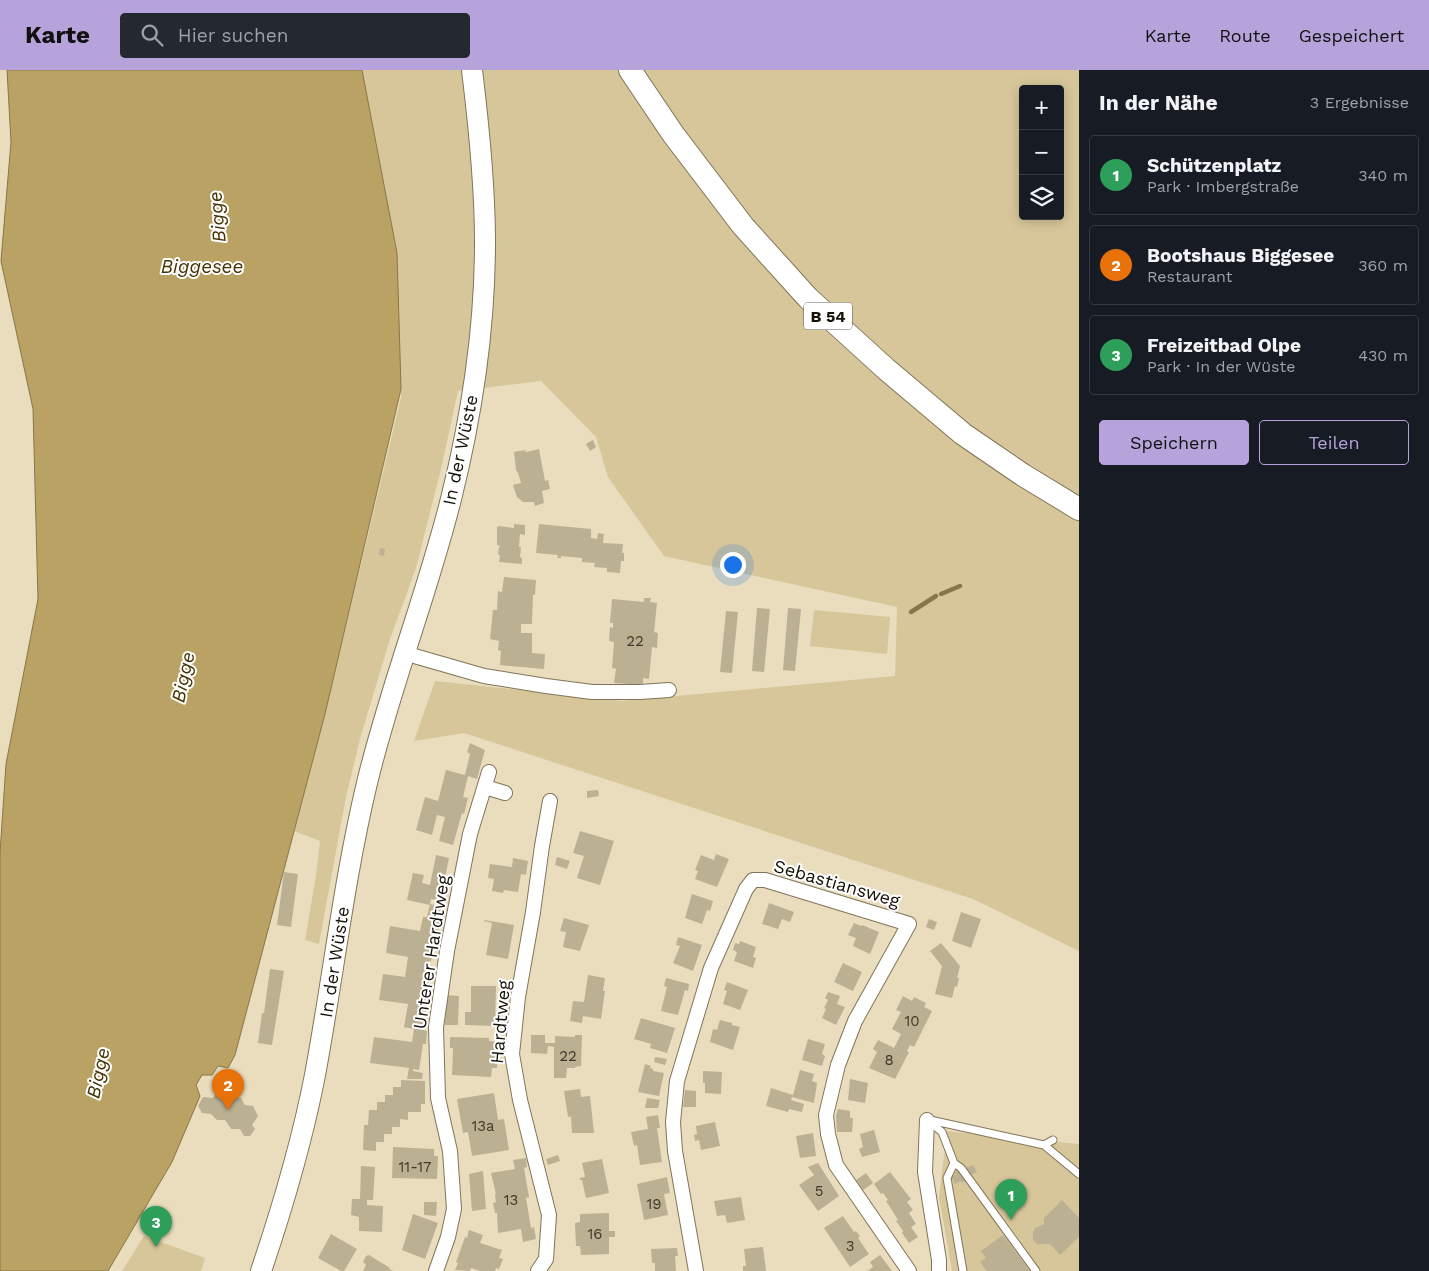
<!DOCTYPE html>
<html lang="de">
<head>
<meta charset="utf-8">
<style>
	body { margin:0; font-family:"Work Sans",sans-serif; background:#242831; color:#f1f3f6 }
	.controls { position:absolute; right:15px; top:15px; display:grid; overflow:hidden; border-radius:5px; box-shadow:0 2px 12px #0003 }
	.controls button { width:45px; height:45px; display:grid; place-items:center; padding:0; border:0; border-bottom:1px solid #363941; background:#171b24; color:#f1f3f6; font:25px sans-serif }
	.you { position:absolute; left:732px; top:494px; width:18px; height:18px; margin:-12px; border:4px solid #fff; border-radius:50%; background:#1a73e8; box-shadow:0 0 0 8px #1a73e833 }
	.badge { display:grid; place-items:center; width:32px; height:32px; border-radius:50%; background:#b6a3db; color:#fff; font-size:16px; font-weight:700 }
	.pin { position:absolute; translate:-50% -41px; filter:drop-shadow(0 1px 2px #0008) }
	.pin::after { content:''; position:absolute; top:26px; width:18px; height:15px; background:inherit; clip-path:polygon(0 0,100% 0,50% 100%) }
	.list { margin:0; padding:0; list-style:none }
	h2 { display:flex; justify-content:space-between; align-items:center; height:65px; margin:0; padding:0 20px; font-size:21px }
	h2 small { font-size:16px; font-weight:400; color:#9ea1a6 }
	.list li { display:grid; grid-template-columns:32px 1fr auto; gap:15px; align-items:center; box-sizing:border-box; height:80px; margin:0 10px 10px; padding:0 10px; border:1px solid #363941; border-radius:5px }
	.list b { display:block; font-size:19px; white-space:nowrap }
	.list p { margin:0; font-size:16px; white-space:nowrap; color:#9ea1a6 }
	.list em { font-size:16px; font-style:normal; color:#9ea1a6 }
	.actions { display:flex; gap:10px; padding:15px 20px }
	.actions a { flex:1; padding:11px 0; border:1px solid #b6a3db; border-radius:5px; text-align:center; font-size:18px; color:#b6a3db }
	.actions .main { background:#b6a3db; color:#111 }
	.icon { flex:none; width:28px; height:28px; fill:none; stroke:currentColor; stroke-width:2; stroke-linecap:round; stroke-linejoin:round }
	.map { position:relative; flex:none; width:1079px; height:1201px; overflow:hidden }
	header { display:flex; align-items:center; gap:30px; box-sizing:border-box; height:70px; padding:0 25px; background:#b6a3db; color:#111 }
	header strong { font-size:24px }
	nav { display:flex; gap:28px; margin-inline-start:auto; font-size:18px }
	.search { width:350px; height:45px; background:#242831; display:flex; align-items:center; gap:12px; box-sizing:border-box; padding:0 18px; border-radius:5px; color:#9ea1a6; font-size:19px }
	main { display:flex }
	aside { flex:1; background:#171b24 }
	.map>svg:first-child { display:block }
	.green { fill:#d7c69a; fill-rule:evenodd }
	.water { fill:#b9a264; stroke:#887648 }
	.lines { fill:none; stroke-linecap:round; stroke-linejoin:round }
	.stream { stroke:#887648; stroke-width:4.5 }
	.building { fill:#bcb093 }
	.service-casing { stroke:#807559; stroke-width:9 }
	.minor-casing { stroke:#807559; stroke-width:16 }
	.secondary-casing { stroke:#807559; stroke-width:22 }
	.primary-casing { stroke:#807559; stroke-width:24 }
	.service { stroke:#fff; stroke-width:7 }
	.minor { stroke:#fff; stroke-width:14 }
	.secondary { stroke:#fff; stroke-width:20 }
	.primary { stroke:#fff; stroke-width:22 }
	.labels { text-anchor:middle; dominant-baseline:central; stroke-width:4; stroke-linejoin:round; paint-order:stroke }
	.number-label { font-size:15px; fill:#3f392a }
	.shield { fill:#fff; stroke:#5b5851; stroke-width:1 }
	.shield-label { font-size:16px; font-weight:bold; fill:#151107 }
	.street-label { font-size:18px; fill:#151107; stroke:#fff }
	.water-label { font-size:19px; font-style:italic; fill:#430; stroke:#fff }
</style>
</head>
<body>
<header>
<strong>Karte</strong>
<div class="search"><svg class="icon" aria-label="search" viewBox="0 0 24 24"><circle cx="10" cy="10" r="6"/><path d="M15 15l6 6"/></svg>Hier suchen</div>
<nav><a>Karte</a><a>Route</a><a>Gespeichert</a></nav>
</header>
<main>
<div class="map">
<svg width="1079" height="1201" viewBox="0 0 1079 1201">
	<rect width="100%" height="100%" fill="#e9ddbe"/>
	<path class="green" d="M362,0H1079V881L973,829L464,663L414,671L435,611L622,631L895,606L897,537L664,486L608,407L596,367L541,311L458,321L441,399L416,498L389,572L360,669L346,727L319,874L305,870L316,805L320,771L294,761L325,644L401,328L397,183ZM1023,19H1060V146H1023Z
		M814,540L890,547L887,584L810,576Z
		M947,1061L1079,1074V1201H952L939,1127Z
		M144,1166L205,1188L201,1201H122Z"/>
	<path class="water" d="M7,0H362L397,183L401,319L325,644L235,985L228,998L218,996L212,1005H202L196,1015L200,1026L172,1092L108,1201H0V783L6,694L38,529L33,339L1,191L11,72Z"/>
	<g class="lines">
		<path class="stream" d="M941,524L960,516
			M911,542L936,526"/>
	</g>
	<path class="building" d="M593,370L596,377L590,381L586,374Z
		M539,379L545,411L548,410L550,419L542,421L544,433L535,436L534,432H523L517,427L513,415L521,413L518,403L516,400L514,382L525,380L526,382Z
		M514,454L525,455V465L520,464L519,477H521L520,487L522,488V494L499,492L500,485H498L499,477L501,476L497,475V457L499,456L514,458Z
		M539,454L591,459V468L597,469L598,463L604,464L603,473L623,474L622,483H624V491H621L620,503L607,502V498L594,497L595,493L582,492V488L561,486V488H557L558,485L536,483Z
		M380,478L385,479L384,486L379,485Z
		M504,507L536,510L535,525H533L532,554H521V563H532V583L545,584L544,599L500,595L501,581L498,580L499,571L490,569L493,540H497L498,521L502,522Z
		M644,528H651L650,532L657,533L654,562L658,563L657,578L652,577L649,609L643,608V615L614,613L616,599L612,598L614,572L609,571L610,557L613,558V553H610L612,529L644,532Z
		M757,538L770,539L764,602L752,601Z
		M788,538L801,539L795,601L783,600Z
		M726,541L738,542L732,603L720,602Z
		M470,673L485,680L477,709L468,706L463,727L468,728L464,744L462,743L453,775L439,771L445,747L437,745L432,765L416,760L425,727L438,731L446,700L465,705L470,684L467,682Z
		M598,720L599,726L587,728V721Z
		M580,761L614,771L600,815L577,808L584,786L573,783Z
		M716,784L729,789L717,817L695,809L698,801L695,800L701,785L714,790Z
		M436,785L449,788L443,817H445L442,831L431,829L430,835L407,830L413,803L424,805L422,813L430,815Z
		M557,787L570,791L567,799L555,795Z
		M513,788L528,791L526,805L521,804L518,822L504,820L503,823L492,821L494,809L488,808L490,794L512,797Z
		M284,802L298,804L291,857L277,855Z
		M692,824L713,831L710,841L707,840L702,854L685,848Z
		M769,833L794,842L790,852L782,849L778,859L762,854Z
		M430,834L444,837L437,867H435L431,891H429L427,910L429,911L423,960L427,961L426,974H423L419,1000L413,999V1001L423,1003L422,1009H407L409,998L370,993L374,967L412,972L414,959L404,957L408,934L379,930L383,904L405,907L408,887L386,883L390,856L420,861L423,847H427Z
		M961,842L981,849L971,878L952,871Z
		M564,848L589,855L580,881L563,877L566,862L560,861Z
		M929,849L937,852L934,860L926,857Z
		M484,850L514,855L508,889L486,885L492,853L484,851Z
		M854,853L861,856L862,855L879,862L870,884L853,876L856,868L848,865Z
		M678,867L702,875L693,901L673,893L680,876L676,875Z
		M740,871L756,877L753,887L756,888L753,898L734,891L737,882L733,880L735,873L739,874Z
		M941,873L960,896L957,908H959L957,917L955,916L952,928L935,924L942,896L930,881Z
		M843,893L862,902L853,921L834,912Z
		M270,899L284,901L272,975L258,973L262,943H264Z
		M588,905L605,908L603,921H605L601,949L583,946L582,953L570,951L573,931L584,932Z
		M666,908L689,914L688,921L685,920L678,945L661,941L667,917L664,916Z
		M727,912L748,920L740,940L723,934L727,921L724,920Z
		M471,916H496L495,956L465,955V942H471Z
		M828,922L840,926L837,934L845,937L836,955L822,948L826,939L824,938L828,930L825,928Z
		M446,925L459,926L458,955H445Z
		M903,926L912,931L914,927L926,933L924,937L932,941L914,977L910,975L907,981L909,982L895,1009L869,998L877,982L873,979L878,970L894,978L901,964L892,959L901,942L896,940Z
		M641,948L675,958L667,983L650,978L651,974L634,969Z
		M720,950L732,953V955L740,957L733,980L710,972L713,959L717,960Z
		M531,965H545V973H555V966L575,967V965H582L581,996L575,997V998H567L566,1008H554V977L548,976L547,984L531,983Z
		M450,967L489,968V971L498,972L497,998H492L491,1007L452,1005L453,978H450Z
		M808,969L825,974L822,984L825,986L822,996L802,990Z
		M655,987L667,989L665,995L654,992Z
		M645,994L651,996L650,998L653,999V1001L664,1003L659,1026L638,1022Z
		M800,1000L814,1004L812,1011L817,1013L814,1033L792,1027L791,1030L804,1034L802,1042L789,1039L788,1042L766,1036L771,1018L793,1025Z
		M703,1001L722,1002L721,1024L705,1023V1013H703Z
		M850,1009L868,1013L865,1033L848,1030Z
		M401,1010L425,1011V1034H421V1042H408V1050L400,1049V1057H392V1064H384V1072H376V1081L363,1080L364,1055H368L369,1040H377V1032H385V1025H393V1017H401Z
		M228,1019L232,1026L241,1028L245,1035L253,1036L258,1046L252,1055L255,1059L250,1066H244L240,1059H231L225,1050H217L211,1044L202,1043L198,1036L203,1027L213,1028L219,1020Z
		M580,1019L581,1027L590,1026L594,1063H572L571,1046L568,1047L564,1021Z
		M685,1020L696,1021V1037H683Z
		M494,1023L498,1050L504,1049L509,1080L472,1086L468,1062L463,1063L457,1029Z
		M647,1028L660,1030L658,1038H645Z
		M838,1039L850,1041V1048H853L852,1062H837L836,1046Z
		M658,1045L660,1058H657L662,1092L640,1095L637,1075L634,1076L631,1062L648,1059L646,1047Z
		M715,1052L720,1076L701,1080L699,1070L695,1071L694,1065L697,1064L696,1056Z
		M874,1060L880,1082L862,1087L859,1079L863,1077L860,1064Z
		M813,1063L816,1086L800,1088L796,1066Z
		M393,1077L434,1079V1086H438L437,1109L392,1108Z
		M558,1085L560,1091L548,1095L546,1089Z
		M526,1088L527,1097L524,1098L529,1127L526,1128L531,1158L534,1157L536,1169L523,1172L521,1159L498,1163L497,1143H495L493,1133L496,1132L495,1124H496L491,1103L515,1099L513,1090Z
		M602,1089L609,1123L586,1128L582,1110H580V1108L585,1107L582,1093Z
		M818,1093L839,1126L818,1141L799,1115L814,1105L808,1097Z
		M973,1095L977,1102L971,1105L972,1107L962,1113L961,1111L955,1114L951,1107L956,1104L955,1102Z
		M361,1096L375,1097L373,1130H367V1135L383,1136L382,1162L359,1161V1147L351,1145L352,1129H360Z
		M483,1101L486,1139L472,1141L469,1104Z
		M890,1102L911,1129L907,1132L913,1140L909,1143L916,1154L911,1157L918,1167L909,1173L902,1163L903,1161L896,1151L898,1150L886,1131L888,1130L883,1123L881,1124L874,1114Z
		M866,1103L873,1113L863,1120L856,1110Z
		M667,1107L670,1123L664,1124L668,1145L644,1150L637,1114Z
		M741,1127L745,1150L727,1153L725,1145L717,1146L714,1131Z
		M1062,1130L1079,1148V1167L1060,1185L1050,1174H1037L1033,1170V1163L1035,1158L1044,1154V1148Z
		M424,1132H437L436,1146L424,1145Z
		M609,1143V1161H615V1167H609V1184L581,1185L580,1176H576L575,1153L580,1152V1144Z
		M413,1144L438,1153L425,1189L402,1180Z
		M843,1146L854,1162L856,1161L860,1166L858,1168L869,1184L850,1197L824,1158Z
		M469,1160L483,1165L480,1173L502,1180L499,1188L503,1189L499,1199L496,1198L495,1201H480L471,1198L470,1201L455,1200L458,1193L456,1192L465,1167L467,1168Z
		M331,1164L357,1179L344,1201H341L318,1188Z
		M1003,1165L1030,1201H987L980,1192L986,1188L981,1181Z
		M763,1177L766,1201H743V1196H746L744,1179Z
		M677,1178L678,1186H675L676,1201H655V1193H652L651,1179Z
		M369,1185L390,1198L389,1199L393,1201H363L366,1195L363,1192L366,1186Z
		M880,1185L892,1201H867L873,1197L870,1192Z"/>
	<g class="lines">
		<defs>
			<path id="service" d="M927,1050L942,1062L954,1093L961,1098L1036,1201
				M930,1050L1044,1075L1053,1070
				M1044,1075L1079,1104
				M954,1093L947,1108L963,1201"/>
			<path id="minor" d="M404,583L484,606L546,616L592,622H640L669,620
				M485,717L505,723
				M927,1050L925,1102L939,1190V1201
				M436,1201L448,1167L454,1139L450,1081L438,1028L436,957L447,881L470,764L489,702
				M538,1201L546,1189L549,1145L520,1030L512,984L518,927L533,842L542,776L550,731
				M696,1201L675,1081L673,1052L677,1011L711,898L746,819L753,810H765L909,854L855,951L838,995L826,1045L828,1064L836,1095L909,1201"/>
			<path id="secondary" d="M261,1201C283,1136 302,1072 315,1005C333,908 344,809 367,713C390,617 427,525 451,429C472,345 485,258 485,172C485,115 479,57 472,0"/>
			<path id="primary" d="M630,0L673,64L743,156L808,228L886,299L963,364L1023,405L1079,439"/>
		</defs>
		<use href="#service" class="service-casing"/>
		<use href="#minor" class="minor-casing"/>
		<use href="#secondary" class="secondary-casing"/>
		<use href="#primary" class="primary-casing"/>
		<use href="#service" class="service"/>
		<use href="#minor" class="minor"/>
		<use href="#secondary" class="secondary"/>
		<use href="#primary" class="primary"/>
	</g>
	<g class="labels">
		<g class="number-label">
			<text x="635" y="571">22</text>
			<text x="912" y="951">10</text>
			<text x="568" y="986">22</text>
			<text x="889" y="990">8</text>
			<text x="483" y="1056">13a</text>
			<text x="415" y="1097">11-17</text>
			<text x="819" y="1121">5</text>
			<text x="511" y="1130">13</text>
			<text x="654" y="1134">19</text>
			<text x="595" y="1164">16</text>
			<text x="850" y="1176">3</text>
		</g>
		<rect class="shield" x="804" y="232.5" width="48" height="27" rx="4"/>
		<g class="shield-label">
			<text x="828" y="246">B 54</text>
		</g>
		<g class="street-label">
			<text transform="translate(460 380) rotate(-78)">In der Wüste</text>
			<text transform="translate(837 813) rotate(16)">Sebastiansweg</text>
			<text transform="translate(431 882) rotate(-81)">Unterer Hardtweg</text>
			<text transform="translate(334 892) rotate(-81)">In der Wüste</text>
			<text transform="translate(500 952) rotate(-85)">Hardtweg</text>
		</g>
		<g class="water-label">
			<text transform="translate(217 147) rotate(-95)">Bigge</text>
			<text x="202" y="196">Biggesee</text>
			<text transform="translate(183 607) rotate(-78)">Bigge</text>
			<text transform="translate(98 1003) rotate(-78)">Bigge</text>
		</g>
	</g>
</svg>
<div class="controls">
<button>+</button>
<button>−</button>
<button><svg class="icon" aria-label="layers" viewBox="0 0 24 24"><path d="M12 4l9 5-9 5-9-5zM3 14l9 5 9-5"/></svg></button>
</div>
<div class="you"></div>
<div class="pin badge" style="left:1011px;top:1150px;background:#2e9e5b">1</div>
<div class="pin badge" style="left:228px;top:1040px;background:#e8710a">2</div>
<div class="pin badge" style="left:156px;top:1177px;background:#2e9e5b">3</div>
</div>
<aside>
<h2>In der Nähe<small>3 Ergebnisse</small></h2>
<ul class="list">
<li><span class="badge" style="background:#2e9e5b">1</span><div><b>Schützenplatz</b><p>Park · Imbergstraße</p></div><em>340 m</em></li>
<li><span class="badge" style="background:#e8710a">2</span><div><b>Bootshaus Biggesee</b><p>Restaurant</p></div><em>360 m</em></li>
<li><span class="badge" style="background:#2e9e5b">3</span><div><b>Freizeitbad Olpe</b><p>Park · In der Wüste</p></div><em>430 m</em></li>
</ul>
<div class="actions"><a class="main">Speichern</a><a>Teilen</a></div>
</aside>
</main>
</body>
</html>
